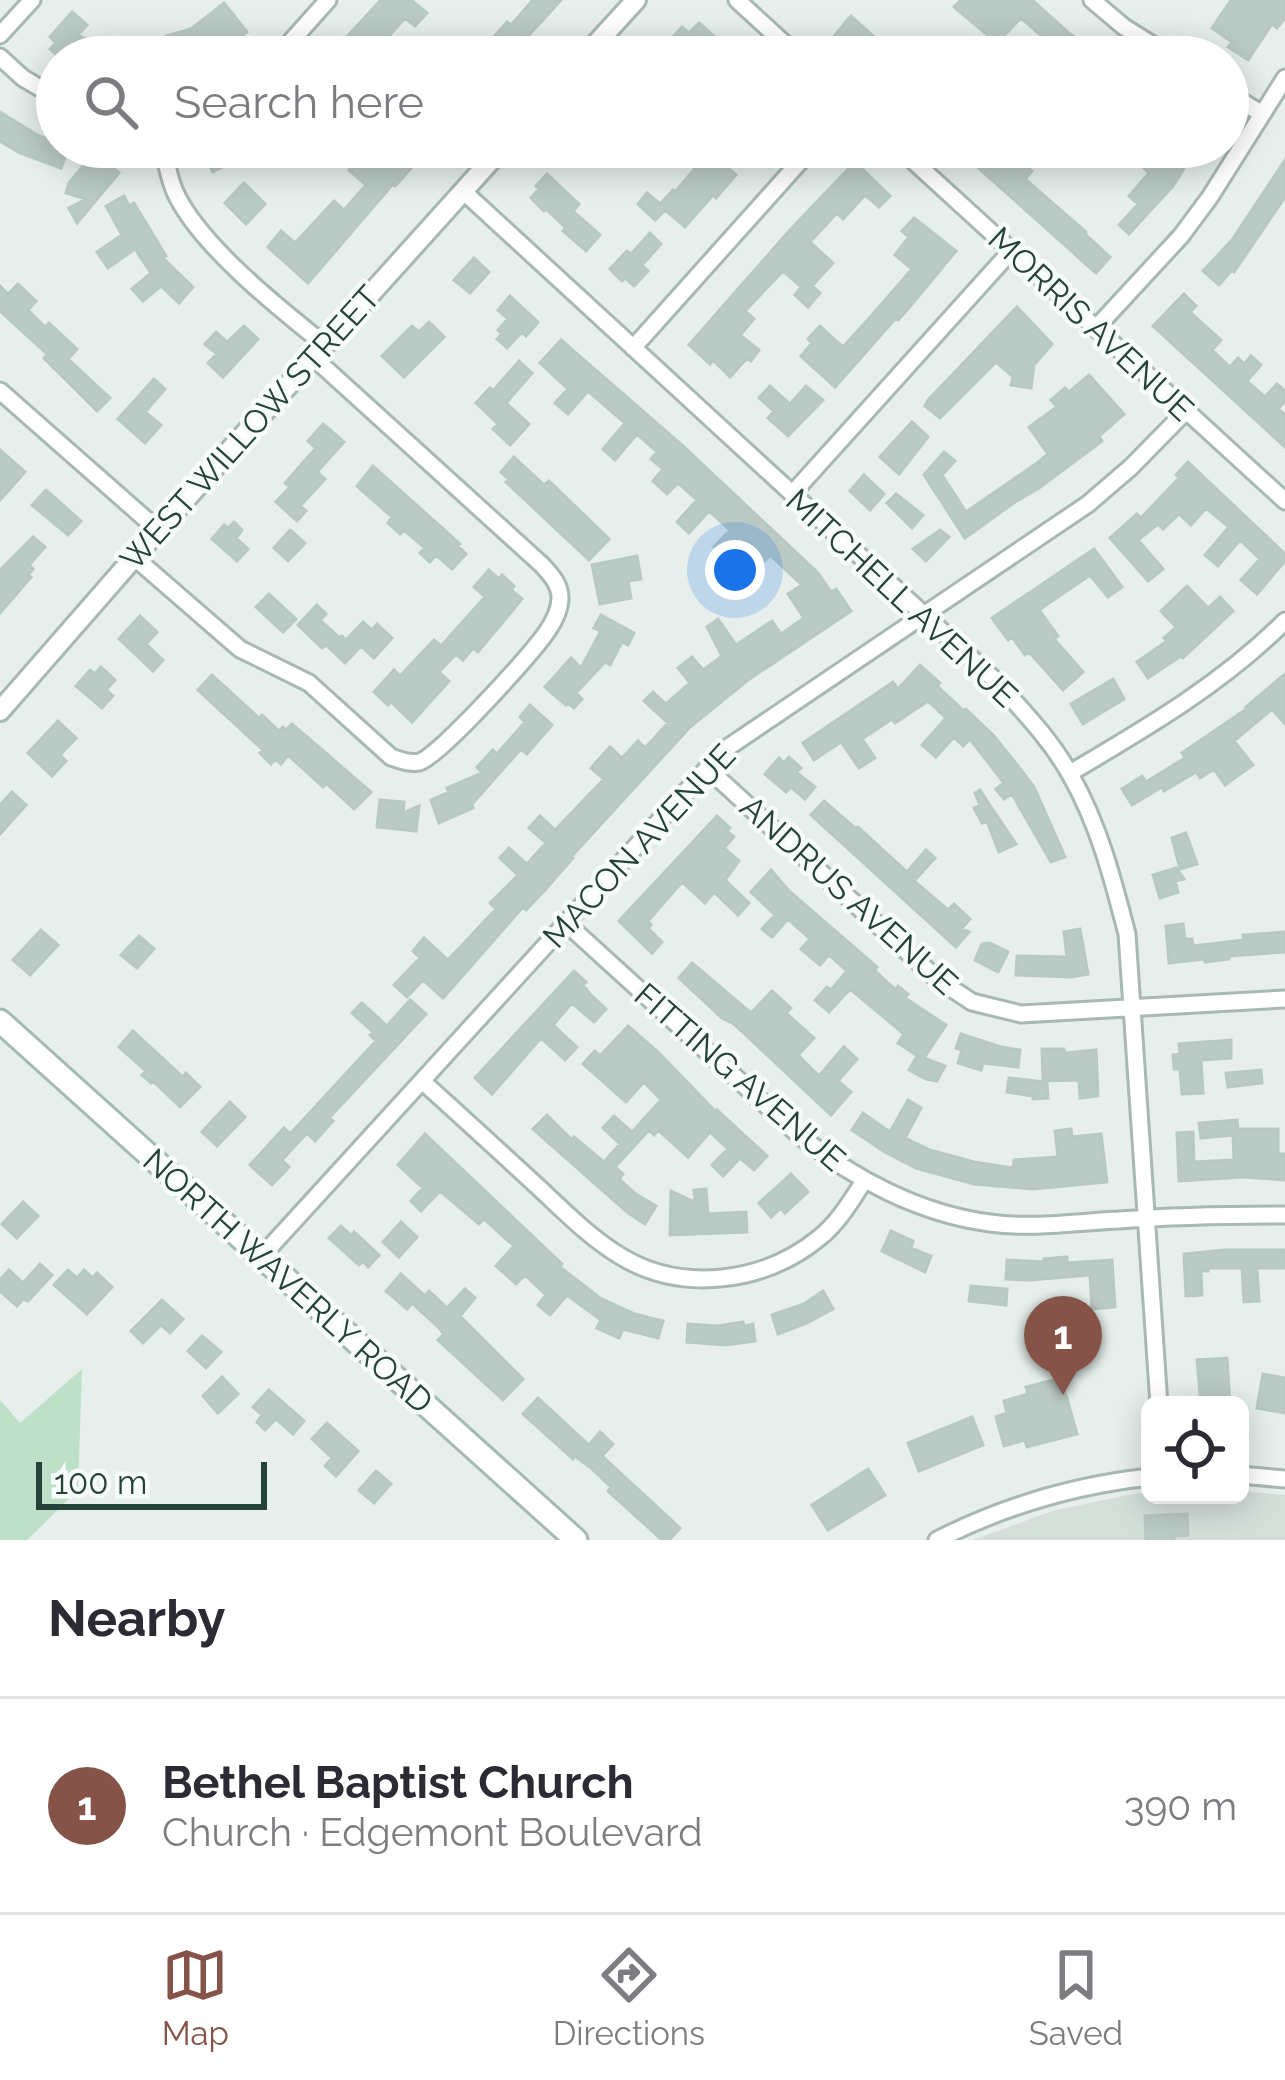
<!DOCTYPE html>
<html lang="en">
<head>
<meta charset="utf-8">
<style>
	body { margin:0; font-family:Raleway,sans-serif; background:#f7f7f7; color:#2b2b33 }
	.controls { position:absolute; right:36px; bottom:36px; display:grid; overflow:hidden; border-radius:18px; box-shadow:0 6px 30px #0003 }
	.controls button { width:108px; height:108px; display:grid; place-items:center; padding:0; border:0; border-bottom:3px solid #e1e1e2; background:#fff; color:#2b2b33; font:60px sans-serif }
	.scale { position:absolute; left:36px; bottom:30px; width:231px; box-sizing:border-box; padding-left:12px; border:6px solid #24423a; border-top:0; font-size:33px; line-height:42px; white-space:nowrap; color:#24423a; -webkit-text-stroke:9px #f7fbf9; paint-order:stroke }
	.you { position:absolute; left:735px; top:570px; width:42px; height:42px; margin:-30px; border:9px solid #fff; border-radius:50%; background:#1a73e8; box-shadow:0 0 0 18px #1a73e833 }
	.badge { display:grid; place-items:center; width:78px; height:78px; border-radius:50%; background:#855347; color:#fff; font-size:39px; font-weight:700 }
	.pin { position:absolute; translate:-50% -99px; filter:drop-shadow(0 3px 6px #0008) }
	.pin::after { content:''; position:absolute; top:63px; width:42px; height:36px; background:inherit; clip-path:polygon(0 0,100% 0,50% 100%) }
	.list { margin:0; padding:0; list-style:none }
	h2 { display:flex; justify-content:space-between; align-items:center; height:156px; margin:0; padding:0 48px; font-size:51px }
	h2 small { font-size:39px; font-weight:400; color:#7c7c81 }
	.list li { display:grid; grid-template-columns:78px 1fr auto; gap:36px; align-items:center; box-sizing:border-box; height:216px; padding:0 48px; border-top:3px solid #e1e1e2 }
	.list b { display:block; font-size:45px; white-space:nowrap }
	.list p { margin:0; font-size:39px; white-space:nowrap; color:#7c7c81 }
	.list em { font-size:39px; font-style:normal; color:#7c7c81 }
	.icon { flex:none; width:66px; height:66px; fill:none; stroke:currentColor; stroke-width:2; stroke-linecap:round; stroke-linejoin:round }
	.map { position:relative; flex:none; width:1285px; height:1540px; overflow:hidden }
	.search { position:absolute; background:#fff; box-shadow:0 6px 30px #0003; left:36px; right:36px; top:36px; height:132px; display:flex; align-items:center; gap:30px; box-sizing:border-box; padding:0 42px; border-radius:66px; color:#7c7c81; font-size:45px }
	.sheet { height:372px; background:#fff }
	nav { display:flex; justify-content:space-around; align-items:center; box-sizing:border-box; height:168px; border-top:3px solid #e1e1e2; background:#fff; font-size:33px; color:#7c7c81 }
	nav a { display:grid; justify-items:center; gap:6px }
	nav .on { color:#855347 }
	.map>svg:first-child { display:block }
	.built { fill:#d4dfda }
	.green { fill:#bfe0c8 }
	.building { fill:#bbcac4; stroke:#b8c9c2; stroke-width:3 }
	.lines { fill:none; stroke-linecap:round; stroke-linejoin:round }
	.minor-casing { stroke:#a8b8b2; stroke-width:21 }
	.tertiary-casing { stroke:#a8b8b2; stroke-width:24 }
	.secondary-casing { stroke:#a4bbb3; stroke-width:27 }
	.minor { stroke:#fff; stroke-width:15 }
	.tertiary { stroke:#fff; stroke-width:18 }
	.secondary { stroke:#fff; stroke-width:21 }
	.labels { text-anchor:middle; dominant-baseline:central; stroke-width:9; stroke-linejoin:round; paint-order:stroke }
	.street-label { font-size:33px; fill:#24423a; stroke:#f7fbf9 }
</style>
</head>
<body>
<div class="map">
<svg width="1285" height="1540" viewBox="0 0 1285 1540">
	<rect width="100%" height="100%" fill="#e6efeb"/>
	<path class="built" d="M1240,1491L1285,1495V1540H973L1052,1511L1128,1495L1150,1492V1495H1240Z"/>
	<path class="green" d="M82,1369L78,1490L27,1540H0V1400L20,1423Z"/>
	<path class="building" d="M381,0H411L427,13L415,26L405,18L388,37L403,50L396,57H390L382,51L377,57H328Z
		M533,0H561L509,57H476L507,22L511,25Z
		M961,0H1032L1069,33L1102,57H1027L1044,38L1021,18L997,43L954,7Z
		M1231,0H1285V18L1277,28L1272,24L1248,60L1228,47L1232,42L1212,28Z
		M224,3L247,32L215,57H145L144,53L168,47L166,36L191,29Z
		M72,12L87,25L78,35L116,57H59L50,49L56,43L50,37Z
		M851,16L896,57H859L835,35Z
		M699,23L714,36L694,57H668L661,50L682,27L689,33Z
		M0,112L39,136L57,142V147H69L61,168L20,153L0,141Z
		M213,147H258L213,172L203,153Z
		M342,147H367L385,163L399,147H430L395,186L393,184L308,283L268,247L281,231L295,243L334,201L344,210L366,185L349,170L357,161Z
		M952,147H1006L1032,171L1025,179L1086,232L1085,234L1110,257L1096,273L974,164L973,166Z
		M1140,147L1154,160L1161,150L1168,154L1172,147H1197L1173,186L1129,234L1119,225L1138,204L1129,196L1149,173L1131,156Z
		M95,152L119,173L77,223L69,208L86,199L66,193L69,183Z
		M709,152L736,175L716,198L713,195L685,227L665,210L655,220L638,204L647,193L660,204L673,190L675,192Z
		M1285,160V197L1234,272L1232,270L1219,285L1203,271L1232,240Z
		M855,162L890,196L879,207L865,195L843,219L837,213L810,242L833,263L812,286L820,293L808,307L795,295L801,287L783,271L745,311L754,319L740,335L759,350L751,361L747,358L730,377L713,360L710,364L689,345L790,230Z
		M547,174L579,204L573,211L600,235L586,251L563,231L566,228L546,209L544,211L531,198L539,189L536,186Z
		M244,183L265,204L246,224L225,203Z
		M124,196L129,206L134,203L166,256L163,258L193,287L179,303L161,286L143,301L132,289L151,273L135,249L108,268L97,252L122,235L106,206Z
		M914,218L956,251L908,309L898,320L896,318L835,387L801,356L812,343L808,339L820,326L843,347L873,314L912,269L895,255L909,237L902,231Z
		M650,233L661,244L642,265L648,271L634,286L625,278L622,281L610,269L627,251L631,254Z
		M474,258L489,272L470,293L454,280Z
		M18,284L36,301L28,310L45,327L49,323L77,349L68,359L110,398L97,411L44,358L47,354L0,311V286L8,294Z
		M1184,294L1196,306L1190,312L1221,340L1212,350L1230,367L1238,358L1244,364L1251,356L1261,365L1247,381L1265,397L1277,384L1285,391V401L1278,409L1285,415V447L1153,326Z
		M510,296L538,322L526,336L522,332L507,348L497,339L502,334L498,330L508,319L498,310Z
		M1017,307L1052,344L1034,365L1031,388L1011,385L1013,377L996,362L940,418L925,406L928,400Z
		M429,322L444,337L404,377L382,356L412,326L419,332Z
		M244,326L258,339L223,377L208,363L217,354L205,344L216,332L227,342Z
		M561,340L682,445L818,573L831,592L836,589L851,611L748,680L690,727L571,857L573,858L544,891L526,910L523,907L443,998L423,980L407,997L394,985L420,958L413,951L424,938L448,960L496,909L490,903L518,875L500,858L509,848L527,864L546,843L529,828L540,816L555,830L604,779L591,768L610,747L622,758L638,741L645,748L668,723L644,701L653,692L666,704L690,683L678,668L692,657L703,670L722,656L707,627L718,619L736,645L772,621L781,634L804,618L788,594L802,585L770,555L755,571L733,550L726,558L714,547L730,530L709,511L689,533L677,522L697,500L678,483L667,494L653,481L663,469L651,459L657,452L637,434L615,460L603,449L625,423L588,391L568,414L555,403L568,389L540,363Z
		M519,361L532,373L506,403L529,424L510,445L493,429L498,424L476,403L490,388L493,391Z
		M1089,375L1124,414L1099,436L1102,441L1039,488L1015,502L965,538L924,475L944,452L955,461L942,475L966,512L1037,463L1048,454L1029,427L1057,407L1051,400L1065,388L1069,392Z
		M154,379L165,389L145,412L161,425L145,443L118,419Z
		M770,386L790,404L806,386L823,400L788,436L768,418L774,411L759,398Z
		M912,422L928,437L899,474L880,457Z
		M323,424L344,442L317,472L325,479L300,506L306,511L297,521L276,502L290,487L285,483L316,448L308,441Z
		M0,450L25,472L0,500Z
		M514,457L544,485L549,481L609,539L589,560L506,482L509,479L501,472Z
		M1188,462L1285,554V561L1257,594L1241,580L1260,559L1240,540L1218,566L1205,555L1229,527L1206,508L1191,525L1179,514L1163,529L1158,524L1138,540L1163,569L1148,581L1110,538L1137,514L1141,518L1179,478L1176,475Z
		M373,466L460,544L458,546L466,554L452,569L436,555L430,562L420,553L425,548L404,530L400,534L388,523L392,517L357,486Z
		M864,475L884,494L870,510L850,491Z
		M46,490L81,521L68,535L32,505Z
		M896,494L923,515L912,528L887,503Z
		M234,522L242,530L236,538L248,549L237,561L212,539L224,525L228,528Z
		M290,530L305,543L288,561L274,548Z
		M940,530L949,537L926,561L913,549Z
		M33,537L45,547L29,565L33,569L28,575L31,577L0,613V570Z
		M1094,549L1122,587L1108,597L1090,575L1039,610L1058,636L1054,639L1083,672L1063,690L1029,652L1025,655L1012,637L1008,640L992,618Z
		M637,556L641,579L628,581L631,598L600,604L592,565Z
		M489,570L499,579L502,575L514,586L511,590L522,599L478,652L473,648L463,660L456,654L439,672L449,681L412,722L391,702L388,705L374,692L394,670L400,676L434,640L441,646L485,597L474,587Z
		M1187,586L1208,608L1220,597L1233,611L1183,658L1181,656L1148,678L1137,662L1167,641L1164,638L1176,627L1161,611Z
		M269,594L296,619L283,632L256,607Z
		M317,605L326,614L320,620L340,638L342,636L346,640L363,622L372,630L377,624L392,638L374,658L361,646L345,663L326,645L322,648L298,625Z
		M601,615L634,633L628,645L622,642L610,665L605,662L576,693L582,699L574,708L568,703L566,705L545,687L571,658L581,668L601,631L594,628Z
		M140,616L157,632L146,644L163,660L153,671L119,639Z
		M920,665L940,683L937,686L964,711L966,709L994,736L1018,766L1034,787L1065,857L1051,862L1012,794L1004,799L996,789L1004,783L970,739L963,746L954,737L936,757L922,745L946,718L928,701L895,723L892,719L862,739L875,758L859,768L841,742L814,760L803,743L893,682L898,689Z
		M101,667L115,680L106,690L113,696L102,708L76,686L90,670L95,674Z
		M1285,674V724L1272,709L1234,741L1253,765L1225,785L1214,769L1200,778L1196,772L1164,791L1162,787L1132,805L1122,789L1142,776L1146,782L1185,758L1182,753L1248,708L1246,707Z
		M212,675L259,718L262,715L279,731L283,727L286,730L292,724L371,792L354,809L326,783L323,787L288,755L281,764L275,759L271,764L260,753L263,750L198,690Z
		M1113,679L1124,699L1083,724L1071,704Z
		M530,705L552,725L527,754L521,749L472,804L473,808L439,823L431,800L449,792L447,788L482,773L477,767L493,750L497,754L525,722L520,717Z
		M58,721L76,738L60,755L66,761L52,776L28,753Z
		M789,757L801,768L796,772L815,787L805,799L791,787L786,792L765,774L779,758L784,763Z
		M980,790L987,801L1016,844L999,852L987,821L982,823L974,808L980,805L975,793Z
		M12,792L26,805L0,834V805Z
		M380,800L404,802L403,813L419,806L416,831L377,827Z
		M824,801L856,829L858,827L907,872L926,850L935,858L914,881L948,910L954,904L970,919L961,929L969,932L956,947L811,815Z
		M717,816L730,828L727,831L734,837L724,848L739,861L725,880L749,903L738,915L714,892L705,903L682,882L648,921L651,925L648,928L662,942L652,953L619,921Z
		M1186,833L1197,864L1180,869L1172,838Z
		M1176,868L1184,879L1175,881L1178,892L1160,898L1153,875Z
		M771,870L789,891L877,967L874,970L896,990L898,986L908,994L905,998L946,1025L924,1058L945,1066L937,1081L926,1079L909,1070L917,1056L921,1058L898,1043L904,1034L850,989L829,1012L815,1000L827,987L831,990L847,971L829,955L820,965L801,949L810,939L788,919L772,937L762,929L775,915L751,892Z
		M1183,924L1185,939H1192L1193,946L1244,940L1243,935L1285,932V952L1229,956V959L1205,962L1204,959L1169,963L1166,926Z
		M1080,929L1088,974L1072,977L1016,975L1017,956L1067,957L1064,932Z
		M41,930L58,945L30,975L13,960Z
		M139,936L154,949L137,968L121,955Z
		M990,943L1008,952L998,972L975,960L982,944Z
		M692,963L751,1013L772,991L791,1008L786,1013L814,1038L798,1055L819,1076L844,1047L857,1059L838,1081L851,1092L831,1115L734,1024L722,1018L679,978Z
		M574,971L586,982L583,985L590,994L606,1009L594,1022L572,1003L553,1025L577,1047L565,1060L541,1038L492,1094L475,1078Z
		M410,1000L426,1014L329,1118L333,1121L315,1141L307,1133L282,1160L289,1167L272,1185L250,1165L284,1128L290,1134L376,1041L370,1035L373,1032L352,1013L362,1003L387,1026Z
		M628,1026L658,1052L716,1112L717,1110L767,1156L754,1170L740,1158L723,1176L712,1165L728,1149L710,1132L688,1157L658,1130L654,1135L649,1130L615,1167L623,1174L619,1179L636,1194L656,1206L645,1224L627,1212L533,1129L547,1115L572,1140L574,1137L604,1162L620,1144L603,1128L614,1116L632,1132L661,1100L644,1082L626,1102L583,1064L595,1051L600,1056Z
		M133,1031L183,1077L186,1073L200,1087L180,1107L153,1081L151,1083L142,1075L146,1071L119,1047Z
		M961,1034L1001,1047L1020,1050L1018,1067L983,1063L981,1070L958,1063L962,1050L956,1048Z
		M1231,1040V1058L1201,1060L1203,1093L1182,1094L1180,1069H1174L1173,1055L1180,1054L1179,1044Z
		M1042,1049H1064L1065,1053L1096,1050L1098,1096L1080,1098L1079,1080L1043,1081Z
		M1261,1070L1262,1083L1228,1087L1226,1073Z
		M1009,1078L1047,1082L1048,1098L1033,1099V1096L1007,1092Z
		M908,1100L921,1108L905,1138L930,1150L974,1162L1013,1168L1014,1160L1058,1157L1055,1131L1071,1129L1072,1137L1101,1134L1107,1182L1033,1189L974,1184L916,1168L885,1152L852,1130L863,1113L890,1132Z
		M230,1102L245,1117L217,1146L202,1132Z
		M1237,1120L1238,1129H1278V1154H1285V1180L1244,1177L1179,1181L1177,1133L1193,1132L1194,1162L1234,1160L1233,1135L1201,1138L1199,1123Z
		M425,1134L562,1264L560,1267L600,1298L635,1314L663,1321L658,1338L623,1329L619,1338L597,1328L601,1320L567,1295L550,1315L538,1305L546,1295L525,1275L516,1284L496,1266L514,1246L484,1219L479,1224L440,1191L421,1211L411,1201L423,1188L398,1165Z
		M791,1174L808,1192L785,1213L781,1208L771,1217L759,1203Z
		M706,1189L708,1214L746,1212L747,1232L670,1235L671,1191L695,1202L694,1190Z
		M23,1202L38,1216L17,1238L2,1224Z
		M401,1222L417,1237L399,1257L383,1242Z
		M341,1226L352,1236L354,1232L379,1255L368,1267L363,1261L359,1265L329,1238Z
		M891,1231L913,1241L911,1248L931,1256L925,1272L882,1251Z
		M1224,1250H1285V1268H1257L1259,1301L1244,1302L1242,1268H1208V1271H1201L1202,1295L1186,1296L1184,1254Z
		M1067,1257V1263L1112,1260L1115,1307L1092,1309L1090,1275L1030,1280L1006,1279L1007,1260L1044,1262V1259Z
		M40,1264L52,1275L28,1301L23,1299L17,1306L0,1291V1280L9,1270L23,1283Z
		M68,1270L77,1278L84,1270L93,1278L97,1273L112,1287L87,1314L54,1285Z
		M401,1274L425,1296L429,1291L447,1308L465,1289L475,1298L460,1316L523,1379L503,1400L438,1340L444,1334L440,1329L412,1303L407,1309L386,1291Z
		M971,1286L1007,1289L1006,1305L969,1301Z
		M823,1291L833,1309L807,1323L778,1334L772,1315L804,1304Z
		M162,1300L183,1319L170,1333L161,1325L143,1343L131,1331Z
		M743,1322L744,1326L753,1324L755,1341L726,1345L687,1342L688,1324L718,1326Z
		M202,1336L221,1352L206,1368L188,1351Z
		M1227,1358L1230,1405H1201L1197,1360Z
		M1263,1374L1285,1378V1413L1257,1408Z
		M222,1377L238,1394L218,1413L203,1396Z
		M1061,1378L1077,1434L1027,1447L1025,1440L1004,1446L996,1417L1007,1413L1004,1401L1028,1394L1026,1387Z
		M269,1390L304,1421L293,1434L276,1419L265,1430L257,1422L262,1415L253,1407Z
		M538,1398L589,1445L600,1432L613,1444L602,1456L680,1528L669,1540H662L608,1491L611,1487L591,1468L575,1456L573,1459L523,1414Z
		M972,1417L983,1445L919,1471L908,1443Z
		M327,1423L358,1451L336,1476L325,1466L332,1458L312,1439Z
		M868,1469L885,1495L828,1530L812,1505Z
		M376,1471L391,1484L374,1503L359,1490Z
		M1187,1514L1188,1535L1174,1536V1540H1146L1145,1516Z"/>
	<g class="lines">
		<defs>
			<path id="minor" d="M737,0L799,57
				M1092,0L1124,27L1172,57
				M0,35L32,0
				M0,57L23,78L57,98
				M277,57L328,0
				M1228,93L1262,114
				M163,147C166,162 169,178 175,192C199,245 280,309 325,345
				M898,147L1285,501
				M463,191L996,681C1023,711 1052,741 1071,776C1099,825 1113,880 1127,934L1159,1405
				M1096,328L1181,236L1210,197L1285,78
				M633,348L813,147
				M0,391L158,530
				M792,494L1012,250
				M134,557L240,649L309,683L391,757C399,760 410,764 419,762C439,757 531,654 546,633C553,623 560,611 560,598C560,584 551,575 542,565L314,358
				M707,768L937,979L972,1002L1021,1014L1285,999
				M1070,773C1146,728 1222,684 1285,621
				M567,924L800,1136C854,1179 920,1214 990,1223C1032,1229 1077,1222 1119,1220C1174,1216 1230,1215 1285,1215
				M422,1081C461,1116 499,1151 537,1186C564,1211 590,1238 622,1257C682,1293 764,1283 819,1238C838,1223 851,1201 864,1181
				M261,1257L724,750L1088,504L1131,467L1186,411
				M1240,1475L1285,1479
				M937,1540C1004,1506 1075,1485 1150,1477"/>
			<path id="tertiary" d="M584,57L636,0
				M0,711L158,530L503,147"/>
			<path id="secondary" d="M0,1021L576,1540"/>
		</defs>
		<use href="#minor" class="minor-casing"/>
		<use href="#tertiary" class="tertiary-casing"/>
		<use href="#secondary" class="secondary-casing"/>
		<use href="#minor" class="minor"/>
		<use href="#tertiary" class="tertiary"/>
		<use href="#secondary" class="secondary"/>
	</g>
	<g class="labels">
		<g class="street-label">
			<text transform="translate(1091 324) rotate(43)">MORRIS AVENUE</text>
			<text transform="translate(250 428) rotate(-48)">WEST WILLOW STREET</text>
			<text transform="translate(902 598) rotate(43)">MITCHELL AVENUE</text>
			<text transform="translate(639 846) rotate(-47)">MACON AVENUE</text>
			<text transform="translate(849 895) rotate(42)">ANDRUS AVENUE</text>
			<text transform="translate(740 1077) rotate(41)">FITTING AVENUE</text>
			<text transform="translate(288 1281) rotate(42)">NORTH WAVERLY ROAD</text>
		</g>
	</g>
</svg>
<div class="controls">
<button><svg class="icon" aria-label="locate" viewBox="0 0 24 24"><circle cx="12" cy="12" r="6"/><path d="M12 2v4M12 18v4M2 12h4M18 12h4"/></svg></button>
</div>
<div class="scale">100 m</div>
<div class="you"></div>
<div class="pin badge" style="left:1063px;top:1395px">1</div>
<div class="search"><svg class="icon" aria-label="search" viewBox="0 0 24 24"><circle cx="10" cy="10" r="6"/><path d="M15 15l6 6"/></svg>Search here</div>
</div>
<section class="sheet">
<h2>Nearby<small></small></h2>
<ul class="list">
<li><span class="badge">1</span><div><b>Bethel Baptist Church</b><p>Church · Edgemont Boulevard</p></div><em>390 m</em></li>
</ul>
</section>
<nav>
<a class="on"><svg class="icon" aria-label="map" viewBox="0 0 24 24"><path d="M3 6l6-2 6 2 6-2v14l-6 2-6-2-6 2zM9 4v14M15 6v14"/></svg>Map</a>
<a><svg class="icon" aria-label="directions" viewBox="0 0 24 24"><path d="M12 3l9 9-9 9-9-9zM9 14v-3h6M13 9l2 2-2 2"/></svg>Directions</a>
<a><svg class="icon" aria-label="saved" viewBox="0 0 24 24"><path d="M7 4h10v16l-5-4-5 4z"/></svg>Saved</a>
</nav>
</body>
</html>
